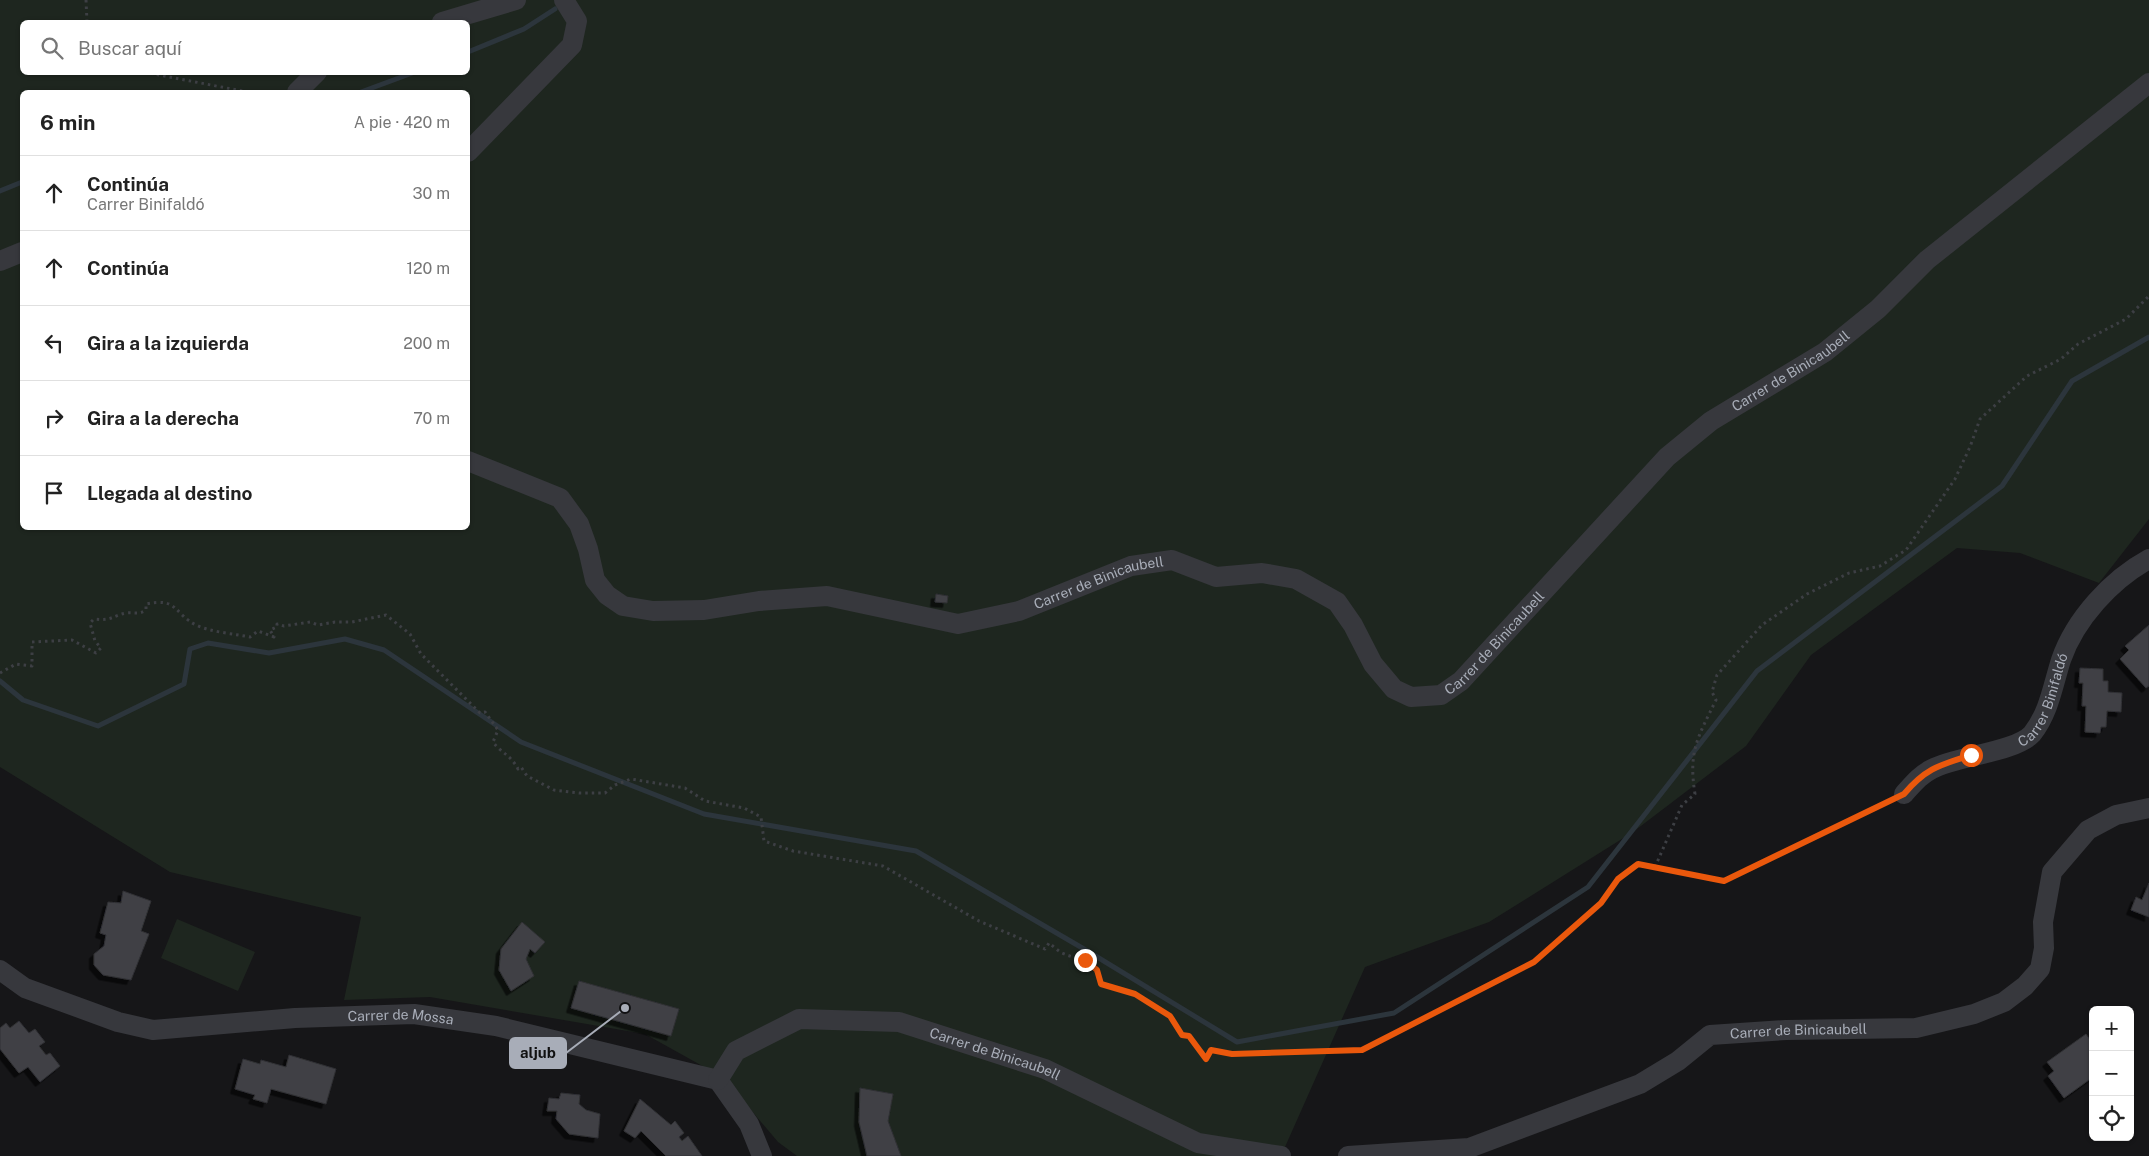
<!DOCTYPE html>
<html lang="es">
<head>
<meta charset="utf-8">
<style>
	body { margin:0; font-family:"Public Sans",sans-serif; background:#f6f6f6; color:#222 }
	.controls { position:absolute; right:15px; bottom:15px; display:grid; overflow:hidden; border-radius:8px; box-shadow:0 1px 4px #0004 }
	.controls button { width:45px; height:45px; display:grid; place-items:center; padding:0; border:0; border-bottom:1px solid #e0e0e0; background:#fff; color:#222; font:25px sans-serif }
	.stop { position:absolute; width:15px; height:15px; margin:-11px; border:4px solid #ea580c; border-radius:50%; background:#fff }
	.stop.end { background:#ea580c; border-color:#fff; box-shadow:0 1px 5px #0008 }
	.list { margin:0; padding:0; list-style:none }
	h2 { display:flex; justify-content:space-between; align-items:center; height:65px; margin:0; padding:0 20px; font-size:21px }
	h2 small { font-size:16px; font-weight:400; color:#767676 }
	.list li { display:grid; grid-template-columns:32px 1fr auto; gap:15px; align-items:center; box-sizing:border-box; height:75px; padding:0 20px; border-top:1px solid #e0e0e0 }
	.list b { display:block; font-size:19px; white-space:nowrap }
	.list p { margin:0; font-size:16px; white-space:nowrap; color:#767676 }
	.list em { font-size:16px; font-style:normal; color:#767676 }
	.icon { flex:none; width:28px; height:28px; fill:none; stroke:currentColor; stroke-width:2; stroke-linecap:round; stroke-linejoin:round }
	.map { position:relative; flex:none; width:2149px; height:1156px; overflow:hidden }
	.search { position:absolute; background:#fff; box-shadow:0 1px 4px #0004; left:20px; top:20px; width:450px; height:55px; display:flex; align-items:center; gap:12px; box-sizing:border-box; padding:0 18px; border-radius:8px; color:#767676; font-size:19px }
	.panel { position:absolute; background:#fff; box-shadow:0 1px 4px #0004; left:20px; top:90px; width:450px; height:440px; border-radius:8px }
	.map>svg:first-child { display:block }
	.green { fill:#1e261f; fill-rule:evenodd }
	.lines { fill:none; stroke-linecap:round; stroke-linejoin:round }
	.stream { stroke:#2c353c; stroke-width:5 }
	.building { fill:#404145; stroke:#303034; filter:url(#shadow) }
	.path { stroke:#3d3f44; stroke-width:3; stroke-dasharray:2.5 4; stroke-linecap:butt }
	.minor { stroke:#37383d; stroke-width:20 }
	.route { stroke:#ea580c; stroke-width:6 }
	.labels { text-anchor:middle; dominant-baseline:central; stroke-width:4.5; stroke-linejoin:round; paint-order:stroke }
	.street-label { font-size:14px; fill:#a8adb8; stroke:#111113 }
	.leader { fill:none; stroke:#a8adb8; stroke-width:2 }
	.callout-dot { fill:#a8adb8; stroke:#111113; stroke-width:2 }
	.callout { fill:#a8adb8; stroke:#a8adb8; stroke-width:2 }
	.callout-label { font-size:15px; text-anchor:middle; font-weight:bold; fill:#111 }
</style>
</head>
<body>
<div class="map">
<svg width="2149" height="1156" viewBox="0 0 2149 1156">
	<defs>
		<filter id="shadow"><feDropShadow dx="-4.5" dy="4.5" stdDeviation="0" flood-color="#0009"/></filter>
	</defs>
	<rect width="100%" height="100%" fill="#161618"/>
	<path class="green" d="M0,0H2149V519L2099,583L2020,553L1957,548L1811,655L1746,746L1633,832L1489,922L1365,967L1281,1156H797L778,1142L724,1078L645,1034L430,997L344,1000L361,917L170,872L0,767ZM22,22H468V72H22ZM22,92H468V528H22Z
		M177,919L255,952L238,991L161,958Z"/>
	<g class="lines">
		<path class="stream" d="M468,52L524,29L555,9
			M361,92L415,72
			M0,191L22,182
			M0,681L23,700L98,726L184,684L190,649L208,643L269,653L345,639L384,650L521,742L704,814L916,851L1084,949L1237,1042L1394,1013L1588,887L1757,671L2002,486L2072,381L2149,337"/>
	</g>
	<path class="building" d="M936,594L948,596L947,603L935,602Z
		M2149,625V686L2146,688L2120,659L2129,650L2125,646Z
		M2080,668L2103,669V681H2108V692L2122,693L2121,712L2107,711L2106,727H2101L2100,733L2085,732L2086,706H2082L2083,683H2079Z
		M2149,883V917L2131,910L2136,897L2142,900Z
		M123,891L151,901L141,931L149,934L131,980L103,975L94,965V954L104,946L106,935L100,933L108,902L121,903Z
		M522,922L545,942L535,953L530,949L526,959L534,976L511,991L499,970L501,949Z
		M579,981L679,1009L671,1036L571,1008Z
		M19,1021L29,1033L35,1029L45,1042L39,1046L46,1055L50,1053L60,1066L40,1082L28,1067L19,1073L0,1049V1028L6,1023L10,1028Z
		M2086,1034L2093,1044V1077L2064,1098L2048,1076L2054,1071L2047,1062Z
		M289,1055L336,1069L326,1104L271,1089L267,1103L253,1099L255,1095L235,1089L243,1059L260,1064L261,1060L286,1067Z
		M860,1088L893,1094L888,1121L901,1156H867L859,1122Z
		M561,1093L580,1095L579,1104L586,1110L600,1114L598,1138L569,1134L556,1119L557,1111H547L549,1098L559,1099Z
		M640,1099L671,1125L675,1121L684,1133L679,1137L682,1141L688,1136L702,1156H666L641,1131L635,1138L624,1131Z"/>
	<g class="lines">
		<path class="path" d="M86,0L87,22
			M144,72L247,92
			M0,673L16,664L32,666V642L72,640L96,653L101,648L95,641L90,623L94,619C113,621 111,616 126,613C134,612 139,615 146,610V604C178,597 174,614 196,625C210,632 235,634 250,637L258,631L274,637L270,630L277,627V624L284,626L310,622L318,625L335,622H352L386,615L410,634L421,654L480,713L485,712L498,730L493,742C502,754 510,754 518,769L521,767L527,776L554,790L579,793H605L615,785L631,779L685,788L705,801L744,808L761,817L764,841L793,851L883,866L979,921L1045,949L1049,943C1053,946 1058,951 1062,953C1083,962 1093,958 1101,984L1135,994L1170,1016L1181,1035L1189,1036L1206,1059L1211,1050L1232,1054L1361,1050L1534,962L1601,903L1618,879L1638,864L1724,881L1890,801
			M1655,867L1682,805L1695,794C1688,751 1698,737 1716,700L1712,692L1717,675L1762,625L1807,594L1849,573L1880,566L1906,550L1955,479L1970,447L1980,419L2027,376L2061,359L2078,344L2126,319L2149,296"/>
		<g class="minor">
			<path d="M442,22L516,0"/>
			<path d="M297,92L317,72"/>
			<path d="M468,152L572,45L577,21L564,0"/>
			<path d="M0,261L22,252"/>
			<path id="s1" d="M468,461L560,498L579,524L588,549L595,580L607,595L623,606L653,611L704,610L759,601L827,596L958,624L1019,611L1131,566L1172,560L1216,577L1262,573L1296,579L1337,602L1353,625L1373,664L1394,689L1411,697L1441,695L1461,681L1667,457L1711,421L1825,352L1878,309L1927,260L2149,83"/>
			<path id="s2" d="M1904,794C1913,784 1920,775 1932,769C1957,756 2015,752 2032,734C2049,713 2053,685 2061,660C2075,619 2112,579 2149,559"/>
			<path id="s3" d="M0,970L25,988L118,1022L153,1030L295,1018L414,1014L496,1026L718,1080L749,1124L762,1156"/>
			<path id="s4" d="M718,1080L736,1051L799,1019L899,1022L1045,1069L1198,1143L1281,1156"/>
			<path id="s5" d="M1348,1156L1469,1148L1640,1084L1678,1061L1710,1035L1786,1030L1916,1028L1974,1014L2004,1002L2025,986L2040,969L2044,948L2043,922L2052,872L2088,830L2116,815L2149,808"/>
		</g>
	</g>
	<g class="lines">
		<path class="route" d="M1085,960L1097,970L1101,984L1135,994L1170,1016L1182,1035L1189,1036L1206,1059L1211,1050L1232,1054L1362,1050L1534,962L1601,903L1618,879L1638,864L1724,881L1904,794C1926,768 1940,765 1971,755"/>
	</g>
	<g class="labels">
		<g class="street-label">
			<text stroke="none"><textPath href="#s1" startOffset="1600">Carrer de Binicaubell</textPath></text>
			<text stroke="none"><textPath href="#s1" startOffset="715">Carrer de Binicaubell</textPath></text>
			<text stroke="none"><textPath href="#s1" startOffset="1195">Carrer de Binicaubell</textPath></text>
			<text stroke="none"><textPath href="#s2" startOffset="180">Carrer Binifaldó</textPath></text>
			<text stroke="none"><textPath href="#s3" startOffset="414">Carrer de Mossa</textPath></text>
			<text stroke="none"><textPath href="#s5" startOffset="478">Carrer de Binicaubell</textPath></text>
			<text stroke="none"><textPath href="#s4" startOffset="306">Carrer de Binicaubell</textPath></text>
		</g>
	</g>
	<path class="leader" d="M625 1008L566 1053"/>
	<circle class="callout-dot" cx="625" cy="1008" r="5"/>
	<rect class="callout" x="510" y="1038" width="56" height="30" rx="5"/>
	<g class="callout-label">
		<text x="538" y="1058">aljub</text>
	</g>
</svg>
<div class="controls">
<button>+</button>
<button>−</button>
<button><svg class="icon" aria-label="locate" viewBox="0 0 24 24"><circle cx="12" cy="12" r="6"/><path d="M12 2v4M12 18v4M2 12h4M18 12h4"/></svg></button>
</div>
<div class="stop" style="left:1971px;top:755px"></div>
<div class="stop end" style="left:1085px;top:960px"></div>
<div class="search"><svg class="icon" aria-label="search" viewBox="0 0 24 24"><circle cx="10" cy="10" r="6"/><path d="M15 15l6 6"/></svg>Buscar aquí</div>
<section class="panel">
<h2>6 min<small>A pie · 420 m</small></h2>
<ul class="list">
<li><svg class="icon" aria-label="ahead" viewBox="0 0 24 24"><path d="M12 20V5M6 11l6-6 6 6"/></svg><div><b>Continúa</b><p>Carrer Binifaldó</p></div><em>30 m</em></li>
<li><svg class="icon" aria-label="ahead" viewBox="0 0 24 24"><path d="M12 20V5M6 11l6-6 6 6"/></svg><div><b>Continúa</b></div><em>120 m</em></li>
<li><svg class="icon" aria-label="left" viewBox="0 0 24 24"><path d="M17 20v-9H6M10 6l-5 5 5 5"/></svg><div><b>Gira a la izquierda</b></div><em>200 m</em></li>
<li><svg class="icon" aria-label="right" viewBox="0 0 24 24"><path d="M7 20v-9h11M14 6l5 5-5 5"/></svg><div><b>Gira a la derecha</b></div><em>70 m</em></li>
<li><svg class="icon" aria-label="arrive" viewBox="0 0 24 24"><path d="M6 21V4h12l-3 4 3 4H6"/></svg><div><b>Llegada al destino</b></div></li>
</ul>
</section>
</div>
</body>
</html>
